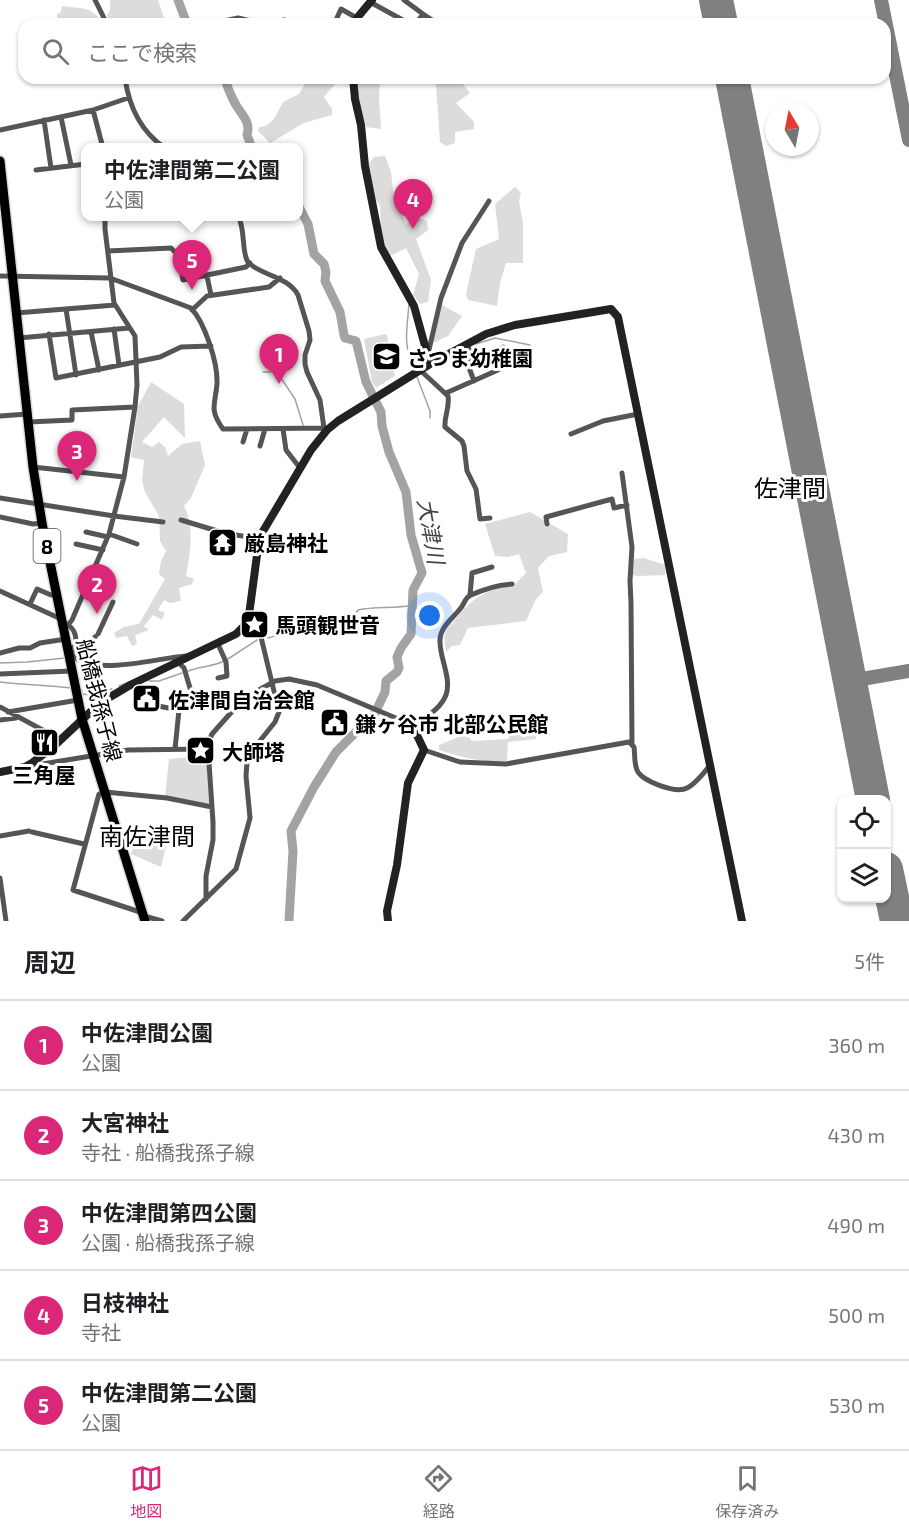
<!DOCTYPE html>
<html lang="ja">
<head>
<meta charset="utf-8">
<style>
	body { margin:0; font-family:"Exo 2","Noto Sans JP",sans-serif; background:#f6f6f6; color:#202124 }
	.controls { position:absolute; right:18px; bottom:18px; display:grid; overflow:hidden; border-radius:12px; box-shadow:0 2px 4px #0004 }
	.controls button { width:54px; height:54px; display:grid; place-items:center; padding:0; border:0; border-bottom:2px solid #e0e0e0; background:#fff; color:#202124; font:30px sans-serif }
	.compass { position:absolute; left:765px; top:102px; width:54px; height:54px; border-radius:50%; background:#fff; box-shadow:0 2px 4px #0004; rotate:350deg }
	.you { position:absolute; left:430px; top:616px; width:21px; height:21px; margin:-15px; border:4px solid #fff; border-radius:50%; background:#1a73e8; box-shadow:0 0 0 9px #1a73e833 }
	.badge { display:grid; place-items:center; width:39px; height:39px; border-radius:50%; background:#db2777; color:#fff; font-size:20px; font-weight:700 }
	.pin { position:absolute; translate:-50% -50px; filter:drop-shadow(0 2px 3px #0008) }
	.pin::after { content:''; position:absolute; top:32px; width:21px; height:18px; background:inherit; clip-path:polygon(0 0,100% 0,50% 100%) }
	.popup { position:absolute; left:81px; top:143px; width:222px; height:78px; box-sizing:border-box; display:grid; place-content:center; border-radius:12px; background:#fff; filter:drop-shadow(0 2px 4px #0005); font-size:20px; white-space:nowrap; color:#757577 }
	.popup b { font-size:22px; color:#202124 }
	.popup::after { content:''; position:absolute; left:50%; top:100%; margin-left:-12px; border:12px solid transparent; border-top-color:#fff }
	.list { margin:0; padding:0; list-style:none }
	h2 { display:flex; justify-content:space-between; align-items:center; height:78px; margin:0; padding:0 24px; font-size:26px }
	h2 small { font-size:20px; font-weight:400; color:#757577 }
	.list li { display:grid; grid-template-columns:39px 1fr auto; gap:18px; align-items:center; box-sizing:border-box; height:90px; padding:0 24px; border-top:2px solid #e0e0e0 }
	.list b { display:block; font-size:22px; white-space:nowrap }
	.list p { margin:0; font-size:20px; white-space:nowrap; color:#757577 }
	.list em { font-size:20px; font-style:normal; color:#757577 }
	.icon { flex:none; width:33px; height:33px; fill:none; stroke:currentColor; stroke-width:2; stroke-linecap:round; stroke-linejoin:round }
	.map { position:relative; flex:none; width:909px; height:921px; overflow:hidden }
	.search { position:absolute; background:#fff; box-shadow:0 2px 4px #0004; left:18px; right:18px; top:18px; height:66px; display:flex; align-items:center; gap:15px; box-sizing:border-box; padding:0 21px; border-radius:18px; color:#757577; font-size:22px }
	.sheet { height:528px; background:#fff }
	nav { display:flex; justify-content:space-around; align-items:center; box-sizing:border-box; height:84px; border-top:2px solid #e0e0e0; background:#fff; font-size:16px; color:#757577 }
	nav a { display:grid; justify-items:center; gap:3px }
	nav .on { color:#db2777 }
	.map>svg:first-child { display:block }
	.green { fill:#dcdcdc }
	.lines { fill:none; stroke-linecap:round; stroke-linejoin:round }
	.stream { stroke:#a3a3a3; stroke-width:1.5 }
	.river { stroke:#a3a3a3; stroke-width:9 }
	.taxiway { stroke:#808080; stroke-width:14 }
	.runway { stroke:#808080; stroke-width:34 }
	.primary-casing { stroke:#dbdbdb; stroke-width:12 }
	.street { stroke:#555; stroke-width:5 }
	.secondary { stroke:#222; stroke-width:8 }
	.primary { stroke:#000; stroke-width:9 }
	.labels { text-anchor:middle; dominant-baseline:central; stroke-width:6; stroke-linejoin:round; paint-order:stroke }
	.shield { fill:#fff; stroke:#4c4c4c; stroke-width:1.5 }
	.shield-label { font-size:20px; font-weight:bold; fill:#000 }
	.poi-label { font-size:21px; font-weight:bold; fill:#000; stroke:#fff; text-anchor:start }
	.street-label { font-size:21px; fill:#000; stroke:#fff }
	.water-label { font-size:22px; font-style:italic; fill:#444; stroke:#fff }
	.quarter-label { font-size:24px; fill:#000; stroke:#fff }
</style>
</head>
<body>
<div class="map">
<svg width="909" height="921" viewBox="0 0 909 921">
	<rect width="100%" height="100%" fill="#fff"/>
	<path class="green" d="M110,0H158L166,24H110L107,15L110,10Z
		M62,6C82,9 91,5 103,24H80L79,22L58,23L57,14L61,12Z
		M308,78H340L324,97L332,109V115L304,123L270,143L258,131L259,127L266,126L274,119L283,102L299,94Z
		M356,78H380L379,98L381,129L366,127L356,88Z
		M428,78H463V84L470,93L456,103L474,122V129L455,132V143L446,146L440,142L436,85Z
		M385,156L391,172L394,198L406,224L419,218L427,221L428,230L416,239L431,280L428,302L420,304L413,295L419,274L406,248L390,256L381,238L380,206L375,199L367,166L374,157Z
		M515,187L521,193L519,201L523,223V263H506L500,283L497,306L468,300L466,294L476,249L499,239L495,204Z
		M440,304L462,316L448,336L431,344Z
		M385,334L387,335L395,376L376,388L372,382L364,339Z
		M151,382L184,404L185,438L164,417L142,442L152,447L159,442L165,447L168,456L182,444L200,441L205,465L191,498L184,506C195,527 190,553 186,576L194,579L192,584L179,588L181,601L170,603L164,600L158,610L165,613L162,620L153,615L144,626L149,630L135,635L137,644L132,646L127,636L116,638L114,633L124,627L139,624L165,579L159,574L161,561L166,551L160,541L159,516L145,492L142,480L144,460L131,457L138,406Z
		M530,512L568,534L567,552L549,556L538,568L543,592L536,599L526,621L468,628L460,645L452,646L446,652L444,636C462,608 478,589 513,586L526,573L519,554L508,557L495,556L485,524Z
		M644,558L665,565V575L638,576L632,575L634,559Z
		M538,728L536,739L508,742L507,761C484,763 460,757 439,750V745L466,734L472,741L508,739L512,731Z
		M191,757L192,760L207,761L210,805L165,796L169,759Z
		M139,831L167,843L161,867L131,854Z"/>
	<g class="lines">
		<path class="stream" d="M379,250L385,261
			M409,304C407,330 403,342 413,368
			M476,344L495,338L530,345
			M263,372H271
			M276,372L279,373
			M417,377L430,411V418
			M281,378L295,399L303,425
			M268,638C281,635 305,623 315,629C320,626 325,623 330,621C340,617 351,621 358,610C376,606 395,609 413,605
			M228,659L257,640
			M0,663L27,662L65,658
			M188,671C200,666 213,667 224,661
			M149,681H159L182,673
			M0,682C24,685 47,685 71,688
			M119,686L129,682
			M82,690V694L91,695L112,689"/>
		<path class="river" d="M178,0L187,24
			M225,78C227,87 231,96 236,105C242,115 251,122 247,135L252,148
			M289,921L293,851L291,831L314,787L336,752L375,713L385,692L386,681L397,672L399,668L397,657L401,648L411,634L413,590L422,573L411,535L406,492L389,452L382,426L381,412L366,382L356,341L345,338L344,335L340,312L325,281L326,272L324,264L314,254L308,224L298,205"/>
		<path class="taxiway" d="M881,0L909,140
			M850,681L909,671"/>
		<path class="runway" d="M716,0L721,24
			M732,78L873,800
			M886,869L897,921"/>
		<defs>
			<path id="primary" d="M0,161L33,467L42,523L82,719L145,921"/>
		</defs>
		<use href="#primary" class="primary-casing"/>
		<path class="street" d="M95,0L107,24
			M404,0L423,14L416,24
			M370,2L410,24
			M423,14L438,24
			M210,24L238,18L264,24
			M264,24L284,20L302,24
			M329,24L336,20L341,9L357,18
			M125,78C129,107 140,131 165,148
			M93,110L103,148
			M61,117L71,165
			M44,120L51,168
			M0,130L93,110L128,98
			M36,170L86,164
			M238,216C246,230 241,252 248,262C259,275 288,276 298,295L309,331L310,340L305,355V364L307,372L320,400L324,428
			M108,251L171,248L178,255L183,280L246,267L250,263
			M0,276L110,278L191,308C205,323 218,363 217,384C215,406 209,409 223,429L324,428L327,430
			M207,276L211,295
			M66,309L76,375
			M192,310L207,296L269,287L280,278
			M16,313L115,305
			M114,329L119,365
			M91,332L99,370
			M49,334L56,378L160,357L181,347L211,346
			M19,338L129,328
			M466,344L475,359
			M428,354L441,298L462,243L489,201
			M420,370L448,396C450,407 444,416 445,427L462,441L464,446L467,471L476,489L480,519L490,518
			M474,381L468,365L470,361L503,347
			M446,393L498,370L492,353
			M0,416L28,414
			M29,422L72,420V410L135,407
			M283,429L286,450L300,468
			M571,434L603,421L638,414
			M243,442L247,429
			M260,446L265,429
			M33,467L124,477
			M622,473L632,547L630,581L631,603L632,744
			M0,498L114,516L163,522
			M0,517L33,524L42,523
			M181,520L224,533L260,539
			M547,524L546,517L612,499L614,508L627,505
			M86,532L108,537
			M109,534L137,544
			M76,544L103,550
			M0,591L61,619
			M470,595L472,573L492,567
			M30,604L37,589L51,595L57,594
			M68,625C76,630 78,641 73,648L75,658C99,675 157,658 186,656
			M63,626L68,625L72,620L109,534L124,477L135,407L137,385L135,336L114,303L105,229V216
			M98,634L113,602
			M0,653L19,648H30L40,643L66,639
			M84,662C84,651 87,645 95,637
			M179,663L184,668L190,688
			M0,674L72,671
			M218,678L227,676L226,662L218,644
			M158,706L179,710
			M0,707L61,740
			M8,712L78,700
			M0,720L16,718
			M412,727C424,718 440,710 446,695C452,678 439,657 440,640C440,627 453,618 460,609C465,604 464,598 471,595C484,589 498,585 512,584
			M175,749L180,700
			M424,750L460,762L506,764L629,742L634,747C635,754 634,763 637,770C641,781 676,794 687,788C695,784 704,773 710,765
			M30,766L128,750L206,749L212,734L244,698L275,681L289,679L317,685L403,721
			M32,832L84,844
			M0,836L29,831
			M0,878L6,921
			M206,899V876L213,840V822L209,763L206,749
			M143,913L73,890L99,794L105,792L167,798L212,807
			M144,916L162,921
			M183,921L236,869L250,818L246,776L247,762L255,747L275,722L279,712L261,637L253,625L247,622"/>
		<path class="secondary" d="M355,24L357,18L372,0
			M353,78L355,99L361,125L365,166L381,247L414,306L430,364
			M0,772L25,767L32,763L54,746L100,703L132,684L236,634L244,626L249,615L257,555L262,533L311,450L327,430L338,421L430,364L486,334L515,325L611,309L618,317L742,921
			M388,921L387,911L397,865L408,783L424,750L415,731L403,721"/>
		<use href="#primary" class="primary"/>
	</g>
	<defs>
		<symbol id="school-square" viewBox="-11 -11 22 22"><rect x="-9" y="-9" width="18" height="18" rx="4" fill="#000" stroke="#fff"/><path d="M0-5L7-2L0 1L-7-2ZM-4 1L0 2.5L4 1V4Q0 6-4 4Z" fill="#fff"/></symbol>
		<symbol id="temple-square" viewBox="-11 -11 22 22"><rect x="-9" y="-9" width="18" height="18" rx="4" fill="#000" stroke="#fff"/><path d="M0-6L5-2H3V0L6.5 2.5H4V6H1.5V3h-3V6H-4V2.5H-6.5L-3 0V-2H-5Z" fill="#fff"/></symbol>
		<symbol id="sight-square" viewBox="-11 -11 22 22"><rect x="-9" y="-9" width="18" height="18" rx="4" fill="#000" stroke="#fff"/><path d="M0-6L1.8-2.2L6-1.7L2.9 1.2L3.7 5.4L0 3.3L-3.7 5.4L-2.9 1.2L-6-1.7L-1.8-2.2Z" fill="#fff"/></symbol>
		<symbol id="civic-square" viewBox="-11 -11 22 22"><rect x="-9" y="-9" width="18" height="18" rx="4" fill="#000" stroke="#fff"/><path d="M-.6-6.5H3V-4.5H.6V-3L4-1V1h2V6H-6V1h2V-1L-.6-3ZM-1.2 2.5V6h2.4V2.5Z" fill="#fff"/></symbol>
		<symbol id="restaurant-square" viewBox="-11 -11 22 22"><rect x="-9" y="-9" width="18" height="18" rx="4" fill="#000" stroke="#fff"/><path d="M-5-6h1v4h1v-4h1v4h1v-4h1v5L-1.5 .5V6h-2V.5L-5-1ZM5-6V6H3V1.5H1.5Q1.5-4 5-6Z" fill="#fff"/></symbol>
	</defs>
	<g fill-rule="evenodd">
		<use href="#school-square" x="370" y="340" width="33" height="33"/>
		<use href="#temple-square" x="206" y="526" width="33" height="33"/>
		<use href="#sight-square" x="238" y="608" width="33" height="33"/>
		<use href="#civic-square" x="130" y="682" width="33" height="33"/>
		<use href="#civic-square" x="318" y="706" width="33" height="33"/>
		<use href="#restaurant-square" x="28" y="726" width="33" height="33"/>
		<use href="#sight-square" x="184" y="734" width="33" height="33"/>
	</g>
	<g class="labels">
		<rect class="shield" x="33.5" y="529" width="27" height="34" rx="4.5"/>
		<g class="shield-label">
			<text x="47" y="546">8</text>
		</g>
		<g class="poi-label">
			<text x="407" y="357">さつま幼稚園</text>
			<text x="244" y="542">厳島神社</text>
			<text x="275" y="624">馬頭観世音</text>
			<text x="168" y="699">佐津間自治会館</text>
			<text x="355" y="723">鎌ヶ谷市 北部公民館</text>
			<text x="222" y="751">大師塔</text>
			<text x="44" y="774" text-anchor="middle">三角屋</text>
		</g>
		<g class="street-label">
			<text transform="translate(100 700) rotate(76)">船橋我孫子線</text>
		</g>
		<g class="water-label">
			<text transform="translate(432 531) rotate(80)">大津川</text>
		</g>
		<g class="quarter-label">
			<text x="790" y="487">佐津間</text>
			<text x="147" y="835">南佐津間</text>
		</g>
	</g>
</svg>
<div class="controls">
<button><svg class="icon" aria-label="locate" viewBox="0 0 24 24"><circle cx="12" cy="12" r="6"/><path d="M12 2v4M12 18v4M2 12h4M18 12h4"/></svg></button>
<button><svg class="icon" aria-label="layers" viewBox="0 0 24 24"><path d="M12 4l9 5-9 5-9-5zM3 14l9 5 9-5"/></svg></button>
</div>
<svg class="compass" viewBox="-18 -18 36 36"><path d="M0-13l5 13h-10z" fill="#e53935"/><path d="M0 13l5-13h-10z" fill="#757577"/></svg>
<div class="you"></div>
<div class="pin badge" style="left:279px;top:384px">1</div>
<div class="pin badge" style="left:97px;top:614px">2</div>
<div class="pin badge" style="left:77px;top:481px">3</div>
<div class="pin badge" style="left:413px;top:229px">4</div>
<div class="pin badge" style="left:192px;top:290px">5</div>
<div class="popup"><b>中佐津間第二公園</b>公園</div>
<div class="search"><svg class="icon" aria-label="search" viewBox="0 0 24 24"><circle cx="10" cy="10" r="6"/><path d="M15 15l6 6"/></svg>ここで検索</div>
</div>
<section class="sheet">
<h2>周辺<small>5件</small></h2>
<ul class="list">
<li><span class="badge">1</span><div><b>中佐津間公園</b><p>公園</p></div><em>360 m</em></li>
<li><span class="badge">2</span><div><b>大宮神社</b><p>寺社 · 船橋我孫子線</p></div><em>430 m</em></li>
<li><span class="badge">3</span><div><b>中佐津間第四公園</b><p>公園 · 船橋我孫子線</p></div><em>490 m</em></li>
<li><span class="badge">4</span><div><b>日枝神社</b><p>寺社</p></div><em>500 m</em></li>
<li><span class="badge">5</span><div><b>中佐津間第二公園</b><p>公園</p></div><em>530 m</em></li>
</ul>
</section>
<nav>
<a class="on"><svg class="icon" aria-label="map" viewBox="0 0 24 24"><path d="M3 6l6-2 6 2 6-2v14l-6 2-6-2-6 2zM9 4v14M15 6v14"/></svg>地図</a>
<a><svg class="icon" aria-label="directions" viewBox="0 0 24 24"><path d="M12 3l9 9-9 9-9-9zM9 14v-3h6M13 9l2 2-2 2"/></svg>経路</a>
<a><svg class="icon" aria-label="saved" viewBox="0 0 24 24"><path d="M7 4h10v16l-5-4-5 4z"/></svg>保存済み</a>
</nav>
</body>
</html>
